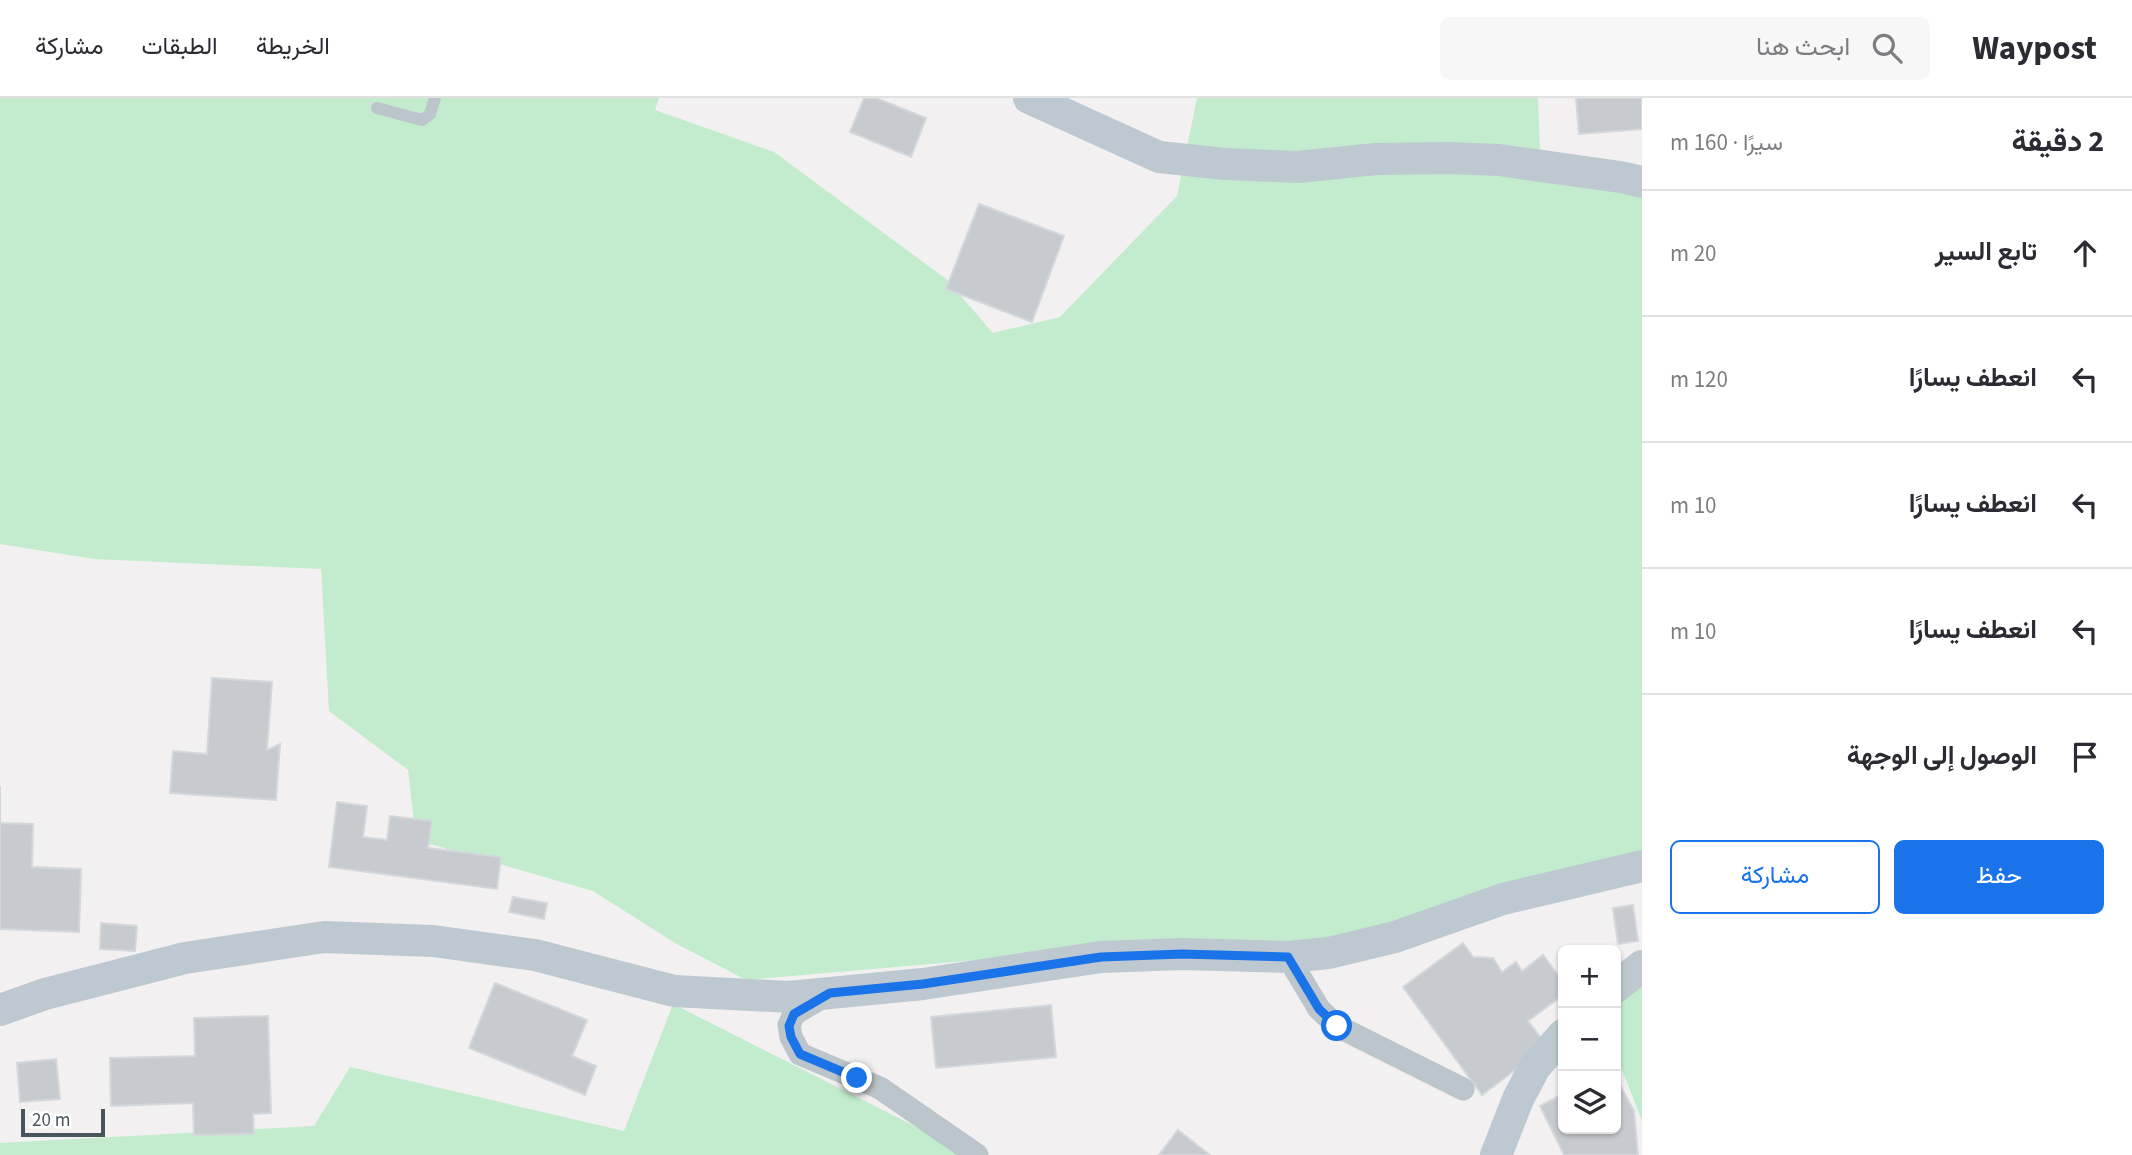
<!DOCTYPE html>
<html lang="ar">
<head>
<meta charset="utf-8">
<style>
	body { margin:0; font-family:"Source Sans 3",Vazirmatn,sans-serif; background:#f7f7f7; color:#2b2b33; direction:rtl }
	.controls { position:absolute; right:21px; bottom:21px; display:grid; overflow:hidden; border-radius:10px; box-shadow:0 2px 5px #0004 }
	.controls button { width:63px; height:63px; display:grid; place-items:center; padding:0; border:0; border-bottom:2px solid #e1e1e2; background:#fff; color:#2b2b33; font:35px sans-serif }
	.scale { position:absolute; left:21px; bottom:18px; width:84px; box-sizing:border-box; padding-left:7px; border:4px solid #49555c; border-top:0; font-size:19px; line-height:24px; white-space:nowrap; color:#49555c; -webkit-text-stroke:5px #fff; paint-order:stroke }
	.stop { position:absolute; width:21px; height:21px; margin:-16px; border:5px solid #1a73e8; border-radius:50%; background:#fff }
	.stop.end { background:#1a73e8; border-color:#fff; box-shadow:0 2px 7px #0008 }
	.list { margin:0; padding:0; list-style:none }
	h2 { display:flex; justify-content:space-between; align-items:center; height:91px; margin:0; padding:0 28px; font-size:30px }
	h2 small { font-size:23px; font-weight:400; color:#7c7c81 }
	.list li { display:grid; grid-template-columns:46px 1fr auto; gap:21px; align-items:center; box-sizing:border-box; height:126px; padding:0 28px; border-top:2px solid #e1e1e2 }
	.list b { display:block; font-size:26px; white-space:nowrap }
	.list em { font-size:23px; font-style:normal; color:#7c7c81 }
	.actions { display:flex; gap:14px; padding:21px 28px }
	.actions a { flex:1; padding:16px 0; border:2px solid #1a73e8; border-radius:10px; text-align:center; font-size:24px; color:#1a73e8 }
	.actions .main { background:#1a73e8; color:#fff }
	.icon { flex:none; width:38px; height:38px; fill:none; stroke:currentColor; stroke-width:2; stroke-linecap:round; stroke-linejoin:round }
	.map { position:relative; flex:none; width:1642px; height:1057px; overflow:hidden; direction:ltr }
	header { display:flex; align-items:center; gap:42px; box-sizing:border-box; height:98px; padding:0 35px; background:#fff; border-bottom:2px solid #e1e1e2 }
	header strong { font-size:33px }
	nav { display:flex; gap:38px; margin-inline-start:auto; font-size:24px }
	.search { width:490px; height:63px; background:#f7f7f7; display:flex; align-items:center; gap:18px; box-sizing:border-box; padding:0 24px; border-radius:10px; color:#7c7c81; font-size:26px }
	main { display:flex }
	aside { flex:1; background:#fff }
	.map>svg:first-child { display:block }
	.green { fill:#c2eccd }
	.building { fill:#c7cbcf; stroke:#d4d7db; stroke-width:2 }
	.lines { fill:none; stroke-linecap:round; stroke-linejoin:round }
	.lane { stroke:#bcc5cb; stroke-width:12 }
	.street { stroke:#bcc5cb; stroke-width:23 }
	.secondary { stroke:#bdc8d0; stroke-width:32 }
	.route { stroke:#1a73e8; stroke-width:9 }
</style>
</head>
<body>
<header>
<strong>Waypost</strong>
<div class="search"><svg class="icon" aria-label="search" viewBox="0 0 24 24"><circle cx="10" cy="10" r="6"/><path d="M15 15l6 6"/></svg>ابحث هنا</div>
<nav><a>الخريطة</a><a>الطبقات</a><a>مشاركة</a></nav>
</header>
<main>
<aside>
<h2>2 دقيقة<small>سيرًا · 160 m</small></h2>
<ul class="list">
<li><svg class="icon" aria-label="ahead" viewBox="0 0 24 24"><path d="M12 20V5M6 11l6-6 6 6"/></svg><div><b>تابع السير</b></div><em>20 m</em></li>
<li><svg class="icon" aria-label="left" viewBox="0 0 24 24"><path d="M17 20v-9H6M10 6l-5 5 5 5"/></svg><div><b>انعطف يسارًا</b></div><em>120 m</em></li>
<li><svg class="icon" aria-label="left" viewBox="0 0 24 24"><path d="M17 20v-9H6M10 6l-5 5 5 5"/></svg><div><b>انعطف يسارًا</b></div><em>10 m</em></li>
<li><svg class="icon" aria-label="left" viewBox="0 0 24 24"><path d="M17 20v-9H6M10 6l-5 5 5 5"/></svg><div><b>انعطف يسارًا</b></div><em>10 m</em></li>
<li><svg class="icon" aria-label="arrive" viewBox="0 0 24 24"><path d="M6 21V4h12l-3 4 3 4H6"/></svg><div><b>الوصول إلى الوجهة</b></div></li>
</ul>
<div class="actions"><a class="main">حفظ</a><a>مشاركة</a></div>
</aside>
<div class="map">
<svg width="1642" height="1057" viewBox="0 0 1642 1057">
	<rect width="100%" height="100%" fill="#f2f0f0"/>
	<path class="green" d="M0,0H659L655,12L774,54L946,181L993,235L1060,219L1177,98L1197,0H1538L1540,56L1642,71V760L1335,845L1025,858L746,882L675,845L593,793L416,742L408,672L329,613L321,471L94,461L0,446Z
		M1642,875V1023L1616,956V897Z
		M673,906L972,1057H0V1045L314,1028L350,969L624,1033Z"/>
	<path class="building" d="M864,0H876L926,20L911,59L850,34Z
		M1576,0H1642V31L1579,36Z
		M979,106L1064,138L1032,224L946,191Z
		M212,580L272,584L267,652L280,646L276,702L170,695L173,653L207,656Z
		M0,688V725L33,726L32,769L81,771L79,834L0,831Z
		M337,704L367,708L363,739L387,742L390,718L432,723L428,750L501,759L497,791L329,769Z
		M513,799L547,805L544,821L509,814Z
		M1633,807L1638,843L1618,846L1613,810Z
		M101,825L137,828L135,853L100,851Z
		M1463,845L1473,859L1493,860L1502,874L1516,864L1522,873L1543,857L1563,884V897L1528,923L1547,948L1482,997L1403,889Z
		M495,885L587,922L572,958L596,968L585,997L469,950Z
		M1051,907L1056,959L936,970L931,919Z
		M268,918L271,1015L253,1016L254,1036L194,1037L193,1005L111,1008L110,960L195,958L194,920Z
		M56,961L60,1001L20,1004L17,965Z
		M1616,980L1634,1013L1638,1057H1564L1540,1008L1563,996V1031H1616Z
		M1178,1032L1210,1057H1159Z"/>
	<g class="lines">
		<path class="lane" d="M377,10L422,22L430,16L435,0"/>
		<path class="street" d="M1288,859L1319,911L1337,928L1463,991
			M821,900L794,916L789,927L791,939L800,956L880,990L977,1057"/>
		<path class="secondary" d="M1029,0L1159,59L1225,66L1298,69L1376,61L1448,60L1499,62L1620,79L1642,84
			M1616,889L1642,868
			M0,912L45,896L185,860L324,839L433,843L535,857L674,893L789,899L923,886L1101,859L1182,856L1288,859L1329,855L1395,839L1503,801L1642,768
			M1496,1057L1518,1001L1535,969L1563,937"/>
	</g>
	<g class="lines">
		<path class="route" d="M857,980L800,956L791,939L789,928L794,916L830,895L923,886L1101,859L1182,856L1288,859L1319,911L1337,928"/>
	</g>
</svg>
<div class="controls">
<button>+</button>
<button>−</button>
<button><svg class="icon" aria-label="layers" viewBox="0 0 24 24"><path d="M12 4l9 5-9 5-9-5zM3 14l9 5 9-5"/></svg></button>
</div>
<div class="scale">20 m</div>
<div class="stop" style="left:1337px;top:928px"></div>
<div class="stop end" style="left:857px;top:980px"></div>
</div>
</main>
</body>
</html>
